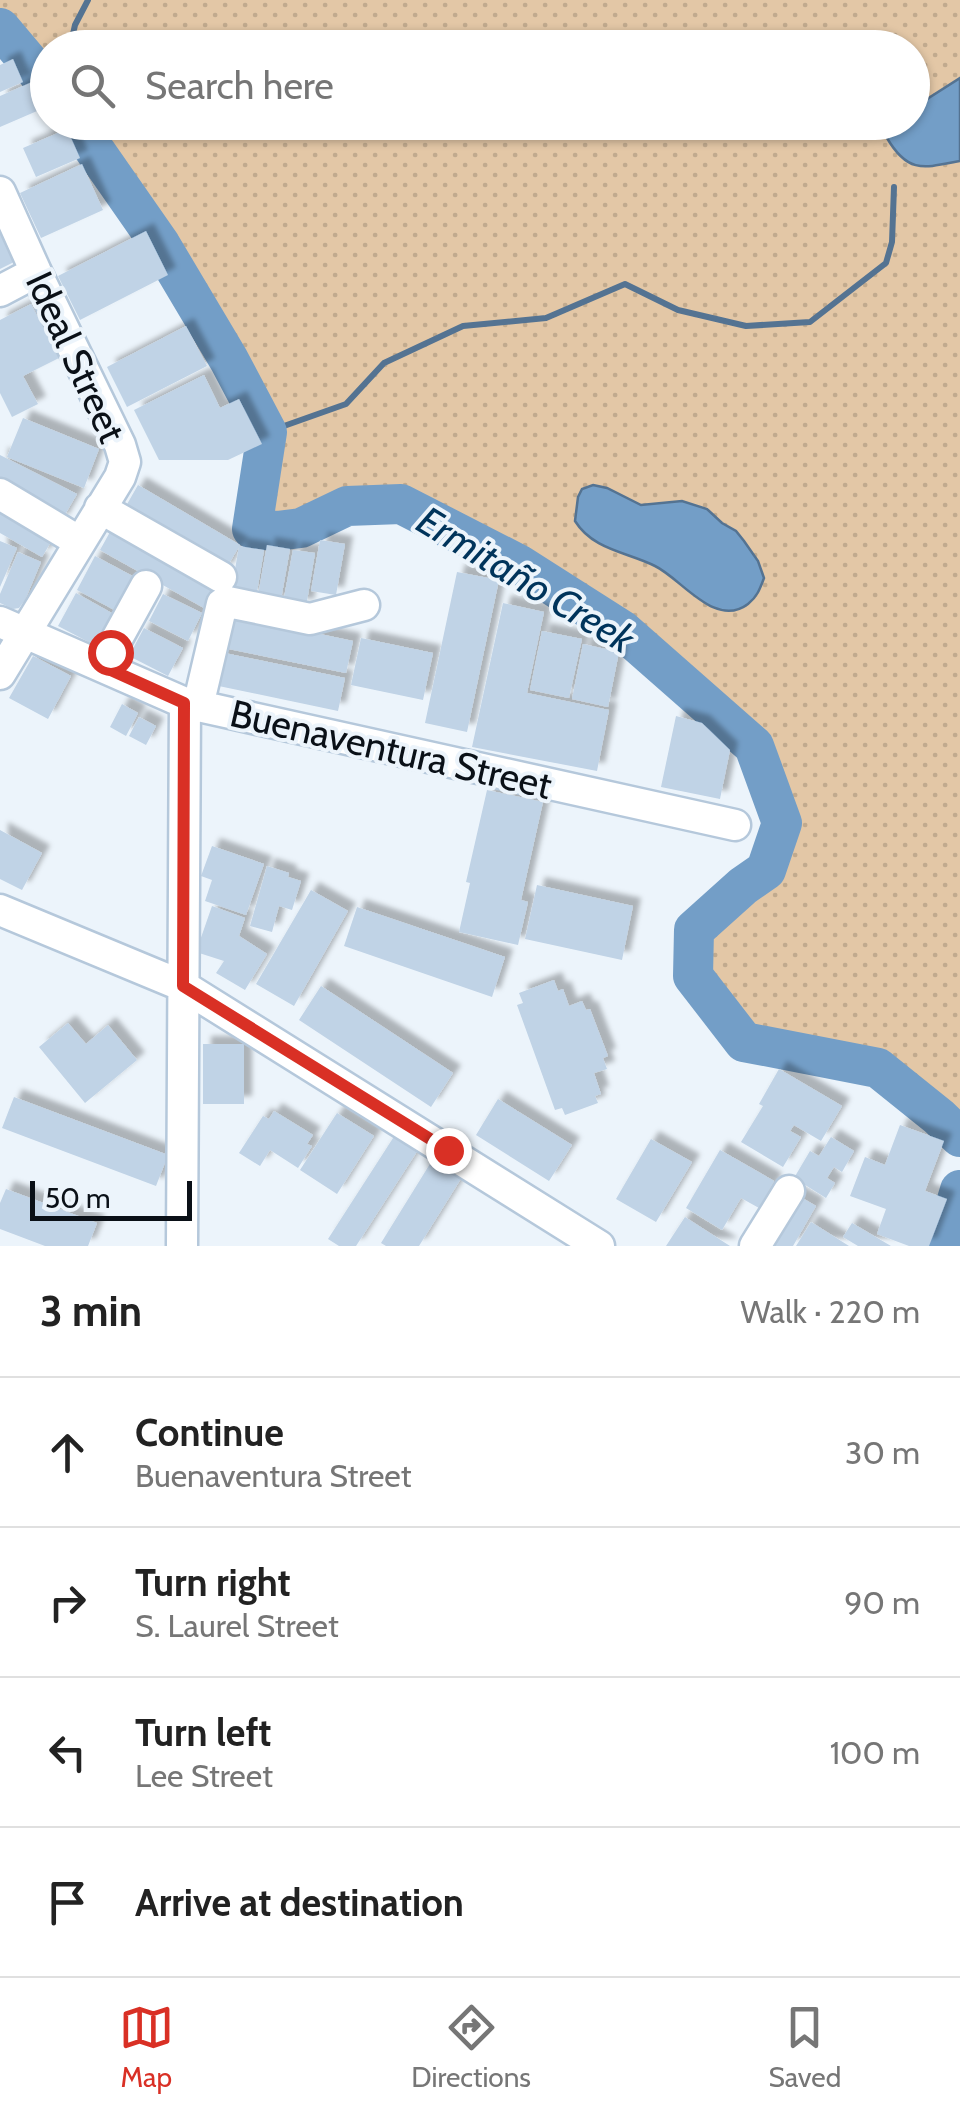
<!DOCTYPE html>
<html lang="en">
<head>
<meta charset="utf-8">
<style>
	body { margin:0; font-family:Cabin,sans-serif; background:#f2f2f2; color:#222 }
	.scale { position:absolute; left:30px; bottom:25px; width:162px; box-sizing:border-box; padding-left:10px; border:5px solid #0a1017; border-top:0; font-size:28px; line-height:35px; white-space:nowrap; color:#0a1017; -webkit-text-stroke:8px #ecf4fb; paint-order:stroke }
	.stop { position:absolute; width:30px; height:30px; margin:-22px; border:8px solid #d93025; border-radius:50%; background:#fff }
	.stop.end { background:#d93025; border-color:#fff; box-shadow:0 2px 10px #0008 }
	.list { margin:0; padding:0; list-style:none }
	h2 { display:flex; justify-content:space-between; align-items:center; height:130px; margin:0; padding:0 40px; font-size:42px }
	h2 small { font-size:32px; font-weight:400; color:#767676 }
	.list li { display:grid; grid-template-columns:65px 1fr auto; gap:30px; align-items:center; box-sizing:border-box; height:150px; padding:0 40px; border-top:2px solid #e0e0e0 }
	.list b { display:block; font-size:38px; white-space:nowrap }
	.list p { margin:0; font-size:32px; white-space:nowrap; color:#767676 }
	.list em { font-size:32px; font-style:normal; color:#767676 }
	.icon { flex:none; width:55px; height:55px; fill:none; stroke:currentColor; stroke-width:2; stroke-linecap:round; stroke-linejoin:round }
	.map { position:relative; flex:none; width:960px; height:1246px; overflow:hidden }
	.search { position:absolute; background:#fff; box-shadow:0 2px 8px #0004; left:30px; right:30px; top:30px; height:110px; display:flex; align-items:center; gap:25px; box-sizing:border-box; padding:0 35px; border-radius:55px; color:#767676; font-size:38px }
	.sheet { height:730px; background:#fff }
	nav { display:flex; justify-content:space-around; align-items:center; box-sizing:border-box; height:140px; border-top:2px solid #e0e0e0; background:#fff; font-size:28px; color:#767676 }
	nav a { display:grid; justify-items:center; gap:5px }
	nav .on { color:#d93025 }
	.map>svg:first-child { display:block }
	.grass { fill:url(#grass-dots) }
	.water { fill:#739ec7; stroke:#547392; stroke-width:2.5 }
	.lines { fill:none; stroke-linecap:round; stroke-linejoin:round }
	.stream { stroke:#547392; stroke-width:6 }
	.river { stroke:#739ec7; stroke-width:40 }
	.building { fill:#c0d3e6; filter:url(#shadow) }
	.minor-casing { stroke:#b5c8db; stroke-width:35 }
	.minor { stroke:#fff; stroke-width:30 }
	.route { stroke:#d93025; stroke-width:12 }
	.labels { text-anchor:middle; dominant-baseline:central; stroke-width:8; stroke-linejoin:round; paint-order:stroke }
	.street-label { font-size:38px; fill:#0a1017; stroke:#ecf4fb }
	.water-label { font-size:40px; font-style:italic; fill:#00345b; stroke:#ecf4fb }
</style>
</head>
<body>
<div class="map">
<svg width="960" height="1246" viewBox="0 0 960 1246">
	<defs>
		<pattern id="grass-dots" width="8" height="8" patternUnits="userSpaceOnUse" patternTransform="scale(2.5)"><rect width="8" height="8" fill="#e3c7a6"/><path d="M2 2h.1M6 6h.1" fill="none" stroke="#c1aa8e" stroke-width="1.8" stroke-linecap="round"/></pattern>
		<filter id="shadow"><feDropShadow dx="8" dy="-8" stdDeviation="2.5" flood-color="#0004"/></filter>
	</defs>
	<rect width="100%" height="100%" fill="#ecf4fb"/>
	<path class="grass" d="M0,0H960V1137L939,1117L878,1068L744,1042L693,976L694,930L743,886L782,823L754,746L622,630L520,565L401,504L347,506L301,528L277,531L252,529L267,432L229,360L160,244L75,123L912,122V48H48L47,85L0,27Z"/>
	<path class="water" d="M960,78V161C924,168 908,174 887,138L899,123L912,122L913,108Z
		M593,485L607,488L641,505L682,501L707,509L722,523L736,531L744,541L758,561L764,578C760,589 757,597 748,604C715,629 682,579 655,566C627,552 593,550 575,521L578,497L582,489Z"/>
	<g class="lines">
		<path class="stream" d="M70,48L75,25L88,0
			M267,432L346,404L384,363L463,326L546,318L625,284L678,310L746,326L810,322L886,263L892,242L894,187"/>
		<path class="river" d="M0,28L48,85
			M75,122L160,244L229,360L267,432L252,529L277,531L301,528L347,506L401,504L520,565L622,630L754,746L782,823L766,870L743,886L694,930L693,976L744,1042L878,1068L939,1117L960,1137
			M943,1246L960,1190"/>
	</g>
	<path class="building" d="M13,59L23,82L0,92V65Z
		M32,82L44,108L0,127V96Z
		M67,129L80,158L36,177L23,148Z
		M82,164L103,210L41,238L20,193Z
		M0,229L16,261L0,269Z
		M146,231L168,275L80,320L58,276Z
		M31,304L59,358L23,376L38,404L12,417L0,393V320Z
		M186,326L207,366L127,407L107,367Z
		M204,375L220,408L239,399L262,444L228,460H159L134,410Z
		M23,418L99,449L84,488L7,457Z
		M0,455L77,494L60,523L0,487Z
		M138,485L240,545L224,572L122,513Z
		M0,497L58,530L42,557L0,533Z
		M115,523L219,582L204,608L100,550Z
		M320,540L345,544L336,595L311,591Z
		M0,541L17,548L0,587Z
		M267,545L290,549L280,605L257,601Z
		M239,546L264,550L256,598L231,593Z
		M293,550L315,553L306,607L283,603Z
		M18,552L41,562L25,600L19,608L13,609L0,603V594Z
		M95,556L138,579L120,613L77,590Z
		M457,572L499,580L467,732L425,723Z
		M76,593L117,616L100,648L58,626Z
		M163,594L202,613L188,641L149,621Z
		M503,603L544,612L527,693L609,710L597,771L472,747Z
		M221,613L353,641L346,673L214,646Z
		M144,628L183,648L168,676L129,656Z
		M542,631L582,639L569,698L530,690Z
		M361,638L433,653L423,700L351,685Z
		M583,644L619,652L608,707L572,699Z
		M215,651L345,678L338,711L209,684Z
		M33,656L71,676L48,719L9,698Z
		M122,704L138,713L126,736L110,727Z
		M676,716L702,723L730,750L720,799L661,787Z
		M139,717L156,726L146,745L129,736Z
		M487,790L543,802L521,900L528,902L518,945L459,932L470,883L466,882Z
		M0,830L42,853L22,890L0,879Z
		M212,846L264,864L246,915L205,901L212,880L201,876Z
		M267,866L289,873L288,877L301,881L292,910L279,906L272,932L250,926Z
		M537,885L633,906L622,960L525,939Z
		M311,890L348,911L294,1006L256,984Z
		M212,906L245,918L239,936L267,954L245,990L216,973L224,961L196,952Z
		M357,907L505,957L492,997L344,946Z
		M554,980L558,991L563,989L569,1006L582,1001L586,1010L590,1009L608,1056L603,1058L607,1069L594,1073L601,1094L595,1096L598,1103L565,1115L562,1108L555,1110L517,1005L523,1003L519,993Z
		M321,986L453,1073L431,1107L299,1020Z
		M68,1023L86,1044L108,1025L137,1060L85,1103L39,1047Z
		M203,1044H244V1104H203Z
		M779,1069L842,1106L821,1141L794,1125L790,1131L801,1137L783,1167L741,1142L763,1106L759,1104Z
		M14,1097L168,1155L156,1186L2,1128Z
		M498,1099L572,1145L549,1181L476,1135Z
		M274,1111L313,1135L307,1144L312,1146L298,1168L270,1150L260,1166L239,1153L263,1116L269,1119Z
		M337,1113L374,1136L337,1194L300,1170Z
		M900,1125L944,1141L925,1191L947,1199L929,1246H909L877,1234L886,1209L850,1196L865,1157L885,1165Z
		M395,1135L418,1150L356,1246H339L328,1239Z
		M831,1137L854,1151L842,1172L834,1167L827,1178L835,1183L826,1198L794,1178L810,1151L819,1156Z
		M651,1139L692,1162L656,1222L616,1199Z
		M720,1150L774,1181L759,1208L741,1198L722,1230L686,1208Z
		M433,1159L462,1177L419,1246H386L381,1243Z
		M6,1189L97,1223L88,1246H45L0,1229V1203Z
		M792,1192L816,1206L793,1246H760Z
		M685,1217L730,1246H666Z
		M811,1222L849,1246H796Z
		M852,1223L891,1246H858L843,1237Z"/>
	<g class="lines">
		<defs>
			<path id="minor" d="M0,192L36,272L120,445L125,462L120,477L0,674
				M0,291L36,272
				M0,494L80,542
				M100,508L221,577
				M0,622L185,703L735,825
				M102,666L146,586
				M198,706L222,604L228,602L310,619L364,605
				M0,910L183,986L599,1246
				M182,1246L185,703
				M755,1246L789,1191"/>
		</defs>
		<use href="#minor" class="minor-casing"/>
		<use href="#minor" class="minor"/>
	</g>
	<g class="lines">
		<path class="route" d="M110,652L102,666L184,703L183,986L448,1150"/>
	</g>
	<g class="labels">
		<g class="street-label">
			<text transform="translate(76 357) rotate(65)">Ideal Street</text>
			<text transform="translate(391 749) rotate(13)">Buenaventura Street</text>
		</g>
		<g class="water-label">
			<text transform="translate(526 579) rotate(31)">Ermitaño Creek</text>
		</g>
	</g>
</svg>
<div class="scale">50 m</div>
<div class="stop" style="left:110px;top:652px"></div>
<div class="stop end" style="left:448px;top:1150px"></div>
<div class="search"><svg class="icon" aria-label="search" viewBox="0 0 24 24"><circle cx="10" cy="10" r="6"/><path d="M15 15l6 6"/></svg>Search here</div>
</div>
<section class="sheet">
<h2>3 min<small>Walk · 220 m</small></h2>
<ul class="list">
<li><svg class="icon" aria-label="ahead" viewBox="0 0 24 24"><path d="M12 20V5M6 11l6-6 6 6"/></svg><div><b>Continue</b><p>Buenaventura Street</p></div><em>30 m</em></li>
<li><svg class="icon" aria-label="right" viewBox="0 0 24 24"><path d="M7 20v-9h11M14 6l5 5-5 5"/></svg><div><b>Turn right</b><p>S. Laurel Street</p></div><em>90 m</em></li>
<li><svg class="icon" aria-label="left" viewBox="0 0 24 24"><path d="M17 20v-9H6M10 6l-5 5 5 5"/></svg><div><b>Turn left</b><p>Lee Street</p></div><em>100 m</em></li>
<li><svg class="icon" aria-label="arrive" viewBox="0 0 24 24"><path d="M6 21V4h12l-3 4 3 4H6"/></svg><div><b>Arrive at destination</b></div></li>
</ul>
</section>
<nav>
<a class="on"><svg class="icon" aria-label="map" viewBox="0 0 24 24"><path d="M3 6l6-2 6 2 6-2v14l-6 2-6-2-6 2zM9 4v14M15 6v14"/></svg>Map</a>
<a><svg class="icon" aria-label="directions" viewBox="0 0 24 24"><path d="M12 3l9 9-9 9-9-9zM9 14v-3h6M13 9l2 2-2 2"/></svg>Directions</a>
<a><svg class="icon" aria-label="saved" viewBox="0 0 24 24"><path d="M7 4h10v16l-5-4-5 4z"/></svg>Saved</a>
</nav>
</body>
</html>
